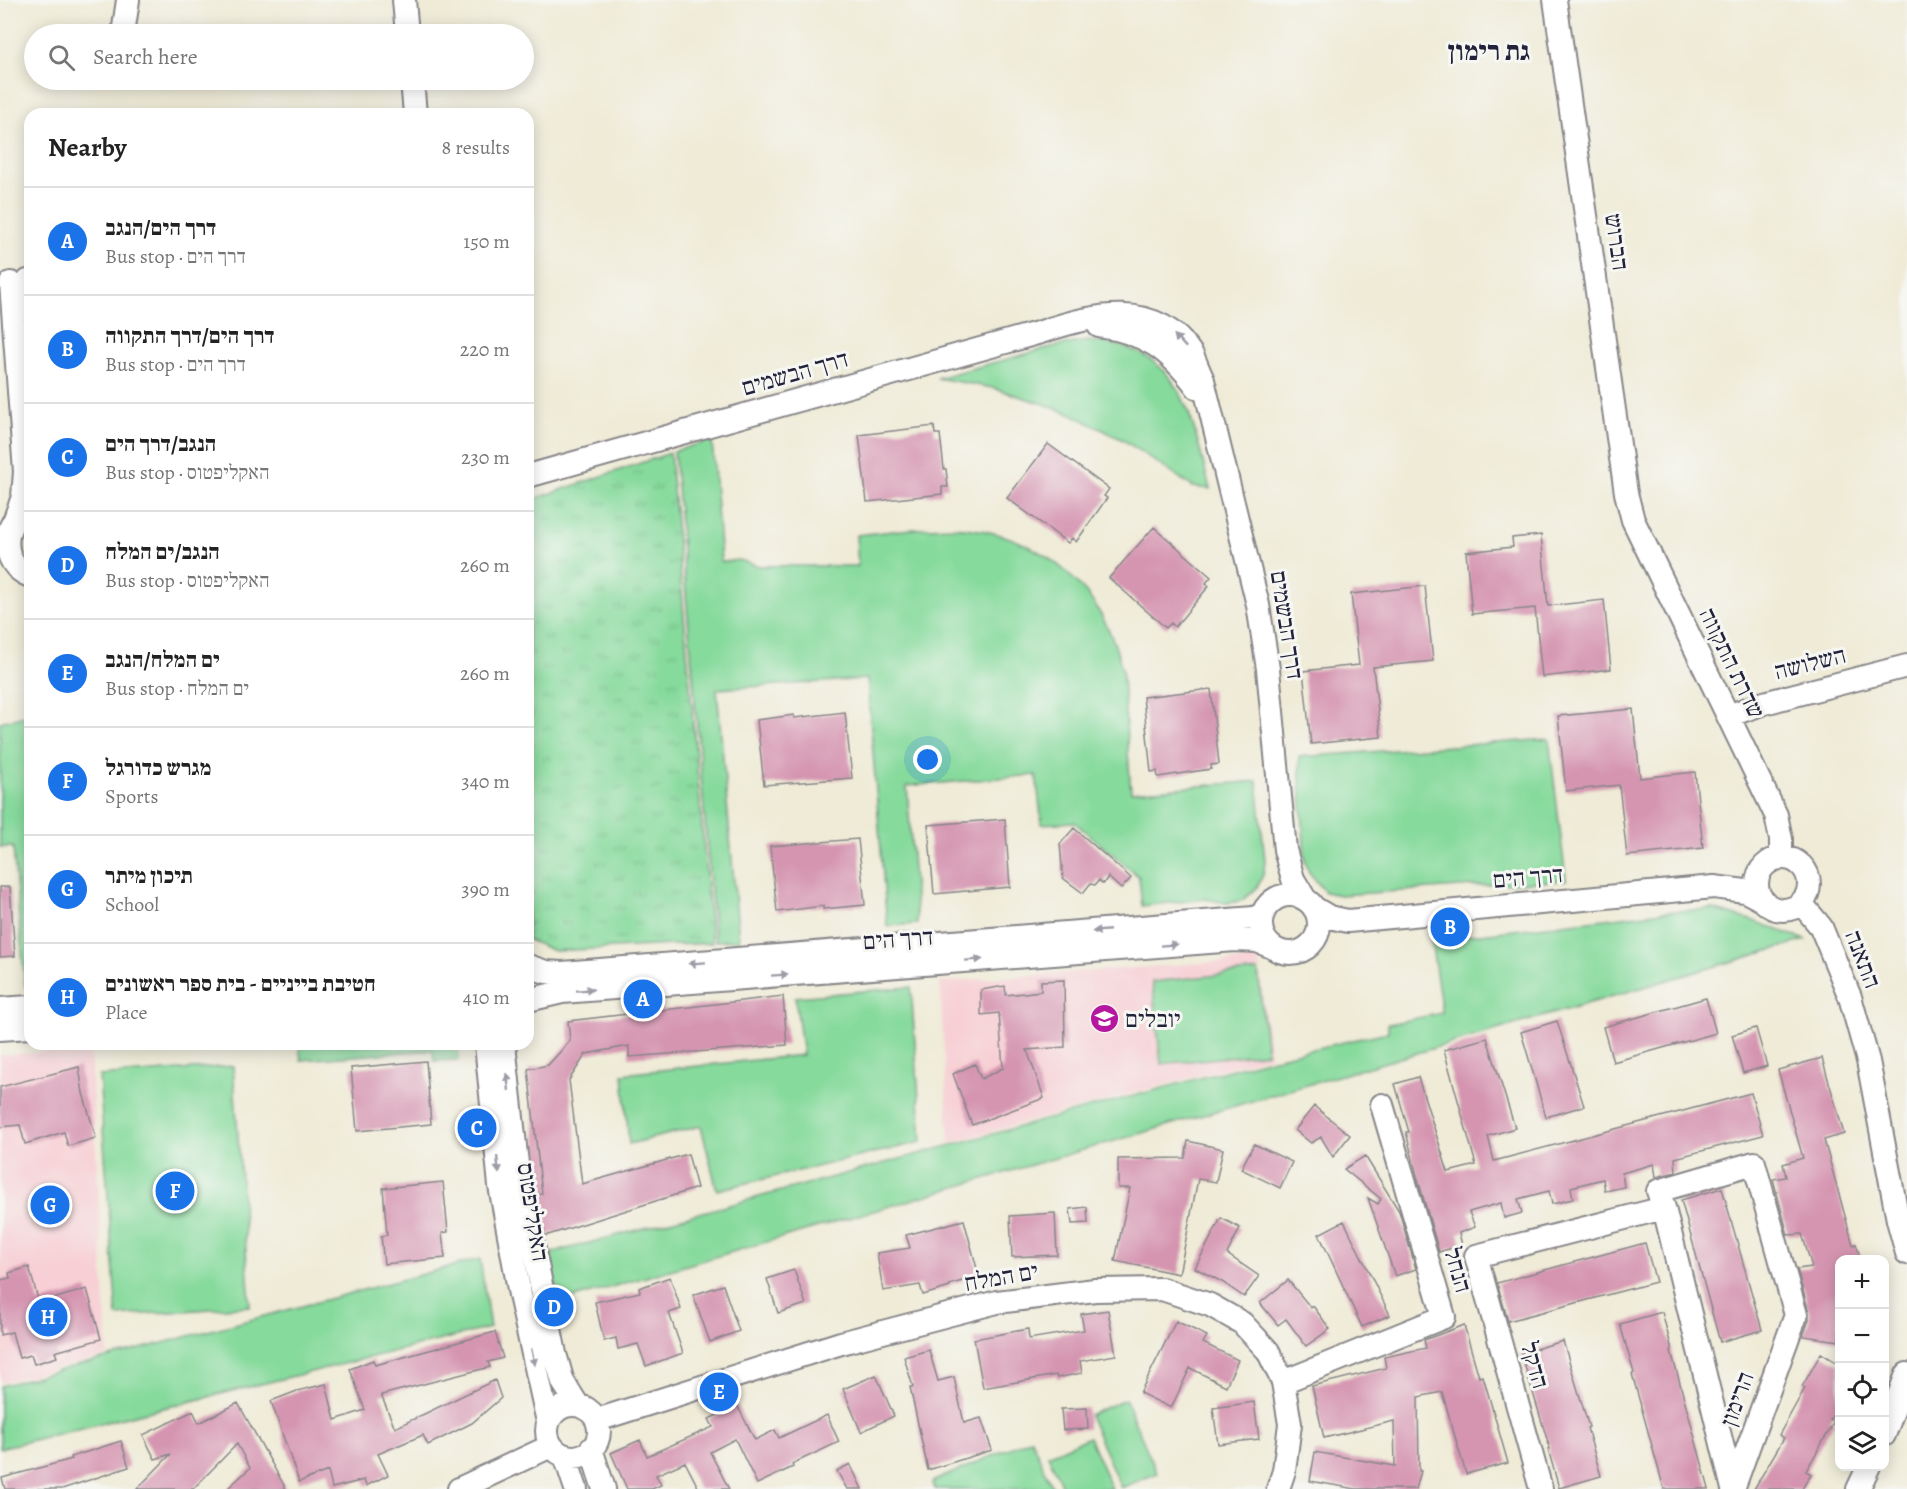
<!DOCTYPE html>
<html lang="en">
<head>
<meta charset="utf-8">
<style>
	body { margin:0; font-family:Alegreya,"Frank Ruhl Libre",serif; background:#f6f6f6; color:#222 }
	.controls { position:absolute; right:18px; bottom:18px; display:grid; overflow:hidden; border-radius:12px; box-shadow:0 3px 15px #0003 }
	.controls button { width:54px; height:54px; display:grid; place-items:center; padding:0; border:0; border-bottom:2px solid #e0e0e0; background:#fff; color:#222; font:30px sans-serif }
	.you { position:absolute; left:928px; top:760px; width:21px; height:21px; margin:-15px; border:4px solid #fff; border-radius:50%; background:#1a73e8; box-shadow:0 0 0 9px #1a73e833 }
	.badge { display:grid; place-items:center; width:39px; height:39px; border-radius:50%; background:#1a73e8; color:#fff; font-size:20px; font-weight:700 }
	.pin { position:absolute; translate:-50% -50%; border:3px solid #fff; box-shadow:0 2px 6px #0006 }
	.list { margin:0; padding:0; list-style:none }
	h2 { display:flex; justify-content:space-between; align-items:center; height:78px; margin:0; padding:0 24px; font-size:26px }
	h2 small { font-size:20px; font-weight:400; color:#767676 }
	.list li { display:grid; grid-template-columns:39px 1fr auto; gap:18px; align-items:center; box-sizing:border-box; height:108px; padding:0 24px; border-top:2px solid #e0e0e0 }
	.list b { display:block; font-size:22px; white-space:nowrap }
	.list p { margin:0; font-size:20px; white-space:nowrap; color:#767676 }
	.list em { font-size:20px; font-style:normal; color:#767676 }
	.icon { flex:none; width:33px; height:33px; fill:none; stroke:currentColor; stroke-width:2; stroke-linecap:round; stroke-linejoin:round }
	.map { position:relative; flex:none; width:1907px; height:1489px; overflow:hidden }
	.search { position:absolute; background:#fff; box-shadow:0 3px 15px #0003; left:24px; top:24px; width:510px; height:66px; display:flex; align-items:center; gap:15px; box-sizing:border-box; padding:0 21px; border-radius:33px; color:#767676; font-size:22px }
	.panel { position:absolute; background:#fff; box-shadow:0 3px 15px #0003; left:24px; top:108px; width:510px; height:942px; border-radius:18px }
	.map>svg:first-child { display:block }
	.built { fill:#f7cfd4 }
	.grass { fill:url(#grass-tufts); stroke:#547e6c; stroke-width:1.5 }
	.park { fill:#86da9c; stroke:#547e6c; stroke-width:1.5 }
	.building { fill:#d595b1 }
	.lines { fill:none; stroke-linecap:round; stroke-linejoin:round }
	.minor-casing { stroke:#888689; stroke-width:26 }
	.minor { stroke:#fff; stroke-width:22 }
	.oneway { fill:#9c9ca7 }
	.labels { text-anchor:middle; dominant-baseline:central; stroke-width:6; stroke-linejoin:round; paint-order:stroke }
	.street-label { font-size:24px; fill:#22223b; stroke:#f6f6f2 }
	.poi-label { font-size:24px; fill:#22223b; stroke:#f6f6f2; text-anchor:start }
	.quarter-label { font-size:27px; font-weight:bold; fill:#22223b; stroke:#f6f6f2 }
</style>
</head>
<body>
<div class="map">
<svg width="1907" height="1489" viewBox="0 0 1907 1489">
	<defs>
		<pattern id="grass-tufts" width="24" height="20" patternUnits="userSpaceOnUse" patternTransform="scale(1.5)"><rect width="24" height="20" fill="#86da9c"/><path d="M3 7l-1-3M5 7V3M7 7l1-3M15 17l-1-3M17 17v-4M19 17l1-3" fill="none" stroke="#73bb87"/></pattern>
	</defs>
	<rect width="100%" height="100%" fill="#f6f6f2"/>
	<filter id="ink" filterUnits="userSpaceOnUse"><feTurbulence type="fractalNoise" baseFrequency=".0167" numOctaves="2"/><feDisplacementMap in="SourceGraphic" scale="12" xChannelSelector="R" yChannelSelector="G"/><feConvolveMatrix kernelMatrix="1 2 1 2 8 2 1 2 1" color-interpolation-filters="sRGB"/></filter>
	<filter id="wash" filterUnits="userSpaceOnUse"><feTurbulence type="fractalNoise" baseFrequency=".008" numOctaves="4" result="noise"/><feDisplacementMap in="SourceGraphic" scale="24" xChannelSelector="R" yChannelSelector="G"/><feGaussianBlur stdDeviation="1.35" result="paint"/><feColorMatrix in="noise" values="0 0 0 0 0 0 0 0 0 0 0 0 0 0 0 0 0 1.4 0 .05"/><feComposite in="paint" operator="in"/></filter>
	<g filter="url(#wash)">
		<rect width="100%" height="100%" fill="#efebd7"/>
		<path class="built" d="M1258,959L1270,1056L949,1143L940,982Z
			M90,1049L108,1355L0,1383V1055Z"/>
		<path class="grass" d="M670,453L712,943L554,951L528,940V501Z"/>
		<path class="park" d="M1088,341C1183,346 1190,413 1210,489L1193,487L1123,440L1073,415L1047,405L993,388L937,378L1055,346Z
			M712,440L721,562L739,560L759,566H858L856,535C888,532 933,525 965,528C1045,536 1105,592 1122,670C1124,683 1124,697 1125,710C1127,738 1129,765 1131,792L1257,781L1265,861L1263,875L1256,889L1241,901L1227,903L1205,899L1142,906L1139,877L1074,822L1042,824L1036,775L907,786L917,924L887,926L867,679L717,689L739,940L715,941L674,451Z
			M30,715V986H25L13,847H0V722Z
			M1549,739L1566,880L1340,895L1325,892L1309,872L1305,862L1299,757Z
			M1712,909L1751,920L1806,940L560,1302L548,1254L1270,1059L1388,1032V1024L1442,1013L1431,940L1663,912Z
			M1258,971L1267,1053L1161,1064L1152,982Z
			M911,987L922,1142L717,1190L701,1126L629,1144L623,1074L803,1055L795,997Z
			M299,1044H458L459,1060L434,1061L433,1050L301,1060Z
			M233,1066L250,1306L117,1316L99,1076Z
			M480,1259L490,1328L0,1448V1386Z
			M1125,1399L1157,1473L1121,1488L1089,1415Z
			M1089,1437L1112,1489H1063L1048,1455Z
			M1031,1439L1053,1489H935L932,1482Z"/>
		<g id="blocks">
			<path class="building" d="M934,426L935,434H940L944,469H946L948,487H942V494L867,502L859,435Z
				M1048,444L1109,489L1104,496L1107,498L1076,542L1072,538L1068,543L1007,498Z
				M1154,527L1211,577L1206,583L1209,586L1175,627L1171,623L1166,628L1109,578Z
				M1541,535L1548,606L1604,600L1611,669L1542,677L1535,608L1472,614L1466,552L1513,547L1512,538Z
				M1425,586L1433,661L1373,667L1381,737L1311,744L1303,671L1359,665L1351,594Z
				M1211,689L1219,764L1211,765V769L1158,777L1157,771L1151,772L1143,697Z
				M1633,709L1640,778L1695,772L1703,848L1627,856L1619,785L1566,791L1558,716Z
				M845,712L852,778L764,785L757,720L794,715V718Z
				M1005,819L1010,887L934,894L928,825Z
				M1074,828L1131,878L1121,889L1108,877L1103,884L1099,880L1095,885L1090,884L1083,893L1063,878L1060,844Z
				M858,839L865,905L823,909V906L777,912L770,846Z
				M0,887H10L15,956L0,957Z
				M1064,980L1065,1047L1027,1050L1044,1098L972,1125L953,1074L975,1064L981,1079L1003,1068L999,1013L981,1015V990L1005,986L1006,995L1041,991V981Z
				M783,996L787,1045L629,1057V1046L586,1054L569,1080L582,1184L688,1154L697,1188L545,1236L537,1195L542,1194L528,1069L548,1065L570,1041L568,1021Z
				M1706,998L1716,1033L1613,1062L1603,1027Z
				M1557,1021L1584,1106L1546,1117L1521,1032Z
				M1756,1028L1767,1066L1743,1073L1732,1035Z
				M1487,1038L1515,1128L1488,1136L1494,1161L1751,1093L1763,1135L1675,1158L1676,1172L1656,1177L1654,1164L1622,1173L1624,1187L1605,1191L1603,1179L1571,1187L1573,1199L1552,1204L1549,1191L1518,1199L1522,1213L1504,1218L1501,1203L1469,1212L1475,1227L1459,1233L1462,1245L1439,1252L1417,1176L1406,1132H1409L1395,1084L1418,1077L1448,1172L1476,1165L1444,1050Z
				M1822,1058L1844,1134L1824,1140L1853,1245L1856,1244L1861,1260H1839V1341L1803,1336L1809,1320V1312L1797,1269L1812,1267L1802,1234L1788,1235L1773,1179L1786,1177L1783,1164L1803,1158L1778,1070Z
				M426,1061L431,1124L357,1131L351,1068Z
				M79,1067L83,1093L96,1138L68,1146L64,1132L25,1144L20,1125L0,1127V1087Z
				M1314,1106L1350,1135L1333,1157L1321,1137L1311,1143L1295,1130Z
				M1188,1141L1223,1149L1216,1182L1198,1179L1179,1274L1115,1261L1130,1188H1118V1159L1185,1158Z
				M1254,1144L1292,1162L1280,1188L1241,1169Z
				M1365,1156L1399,1211L1416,1269L1395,1276L1368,1198L1378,1204L1381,1199L1344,1169Z
				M443,1182L448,1232L442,1233L445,1258L384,1264L381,1236L387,1235L383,1188Z
				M1722,1188L1762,1330L1720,1342L1681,1200Z
				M1087,1207L1088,1223L1072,1224L1070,1209Z
				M1055,1213L1057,1255L1012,1257L1010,1216Z
				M1221,1218L1240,1228L1227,1254L1259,1276L1244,1297L1222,1282L1195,1268Z
				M964,1220L979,1276L949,1285L950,1287L923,1295L920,1285L883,1291L877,1253L910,1248L906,1235Z
				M1344,1221L1390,1315L1362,1327L1319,1234Z
				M1645,1243L1656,1282L1508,1321L1497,1283Z
				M29,1267L39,1303L87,1289L101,1339L55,1352L57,1357L34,1364L31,1355L19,1358L12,1332L0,1335V1280L10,1278L9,1273Z
				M794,1270L806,1304L778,1313L767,1279Z
				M670,1277L681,1309L669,1313L683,1353L646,1366L638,1344L618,1349L616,1338L604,1341L595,1302L640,1292L639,1288Z
				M1288,1280L1311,1308L1313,1306L1330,1329L1306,1346L1286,1319L1278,1325L1260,1303Z
				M723,1285L739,1331L710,1342L693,1295Z
				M1108,1310L1116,1355L1080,1361L1082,1373L1057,1378L1056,1375L983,1388L974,1339L1028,1329L1029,1339L1084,1330L1081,1314Z
				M1662,1312L1672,1350L1671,1351L1709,1489H1664L1632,1374L1634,1373L1620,1324Z
				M1176,1321L1207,1336L1203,1343L1238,1360L1226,1386L1190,1368L1171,1408L1140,1393Z
				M1464,1325L1479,1377L1483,1376L1508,1463L1466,1474L1442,1392L1418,1397L1419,1471H1421L1416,1489H1356L1310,1481L1315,1452L1395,1466L1394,1421L1324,1438L1312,1386L1386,1368L1384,1357L1426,1348L1424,1340Z
				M495,1332L503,1358L488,1362L490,1367L381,1395L395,1428L495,1380L501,1398L472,1423L428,1445L423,1435L378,1454L388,1475L366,1486L364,1480L332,1488L328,1471L299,1482L271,1401L297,1391L326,1384L335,1420L365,1410L350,1369L373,1360L375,1365Z
				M1563,1341L1589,1427L1587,1428L1601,1476L1559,1488L1548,1449H1550L1521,1353Z
				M929,1350L938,1381L954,1377L964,1423L981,1418L992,1450L928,1470L910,1387H913L904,1357Z
				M1821,1353L1839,1364V1404L1830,1420L1834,1422L1806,1471L1811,1474L1802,1489H1754L1784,1438L1779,1435L1805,1388L1802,1387Z
				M876,1375L894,1416L861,1432L843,1389Z
				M1254,1402L1259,1439L1218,1444L1213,1408Z
				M238,1403L286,1489H227L250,1468L237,1444L193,1489H137L171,1454L155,1459L143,1435L193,1411L199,1423Z
				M737,1405L755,1440L775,1430L779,1438L827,1415L839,1442L792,1464L793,1467L757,1484L735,1439L710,1452L729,1489H699L685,1462L656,1475L661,1485L652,1489H627L611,1453L640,1440L647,1456L713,1427L709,1419Z
				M1087,1408L1088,1429L1063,1430L1061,1409Z
				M121,1441L129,1467L62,1489H5L2,1478L72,1459L71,1457Z
				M850,1464L862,1489H847L837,1471Z"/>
		</g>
	</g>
	<g filter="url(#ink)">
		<use href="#blocks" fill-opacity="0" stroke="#888689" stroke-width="1.5"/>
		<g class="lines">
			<defs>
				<path id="minor" d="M404,0L407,34
					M1555,0L1626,493L1633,520L1776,815L1781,839V858
					M123,34L128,0
					M412,80L415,114
					M28,281L30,309
					M11,283L25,472L23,497L16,516
					M1099,326C1145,332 1169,350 1197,387
					M528,476L1041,332C1092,314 1157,299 1192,355C1196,363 1199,372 1203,380L1258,605L1268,669L1285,850L1293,879L1305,899
					M29,508C0,522 0,565 30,576
					M1728,716L1764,703L1907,666
					M1757 884a26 26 0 1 1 52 0a26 26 0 1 1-52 0Z
					M1261 924a29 29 0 1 1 58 0a29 29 0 1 1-58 0Z
					M1801,903L1821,927L1850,997L1868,1061L1898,1220L1907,1253
					M1314,908L1329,917L1348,921L1714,887L1745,891L1764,901
					M528,966L546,972L562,973L1254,918L1263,914
					M528,1000L562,992L1235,940L1257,941L1272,947
					M0,1009L30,1007
					M0,1029L30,1027
					M486,1044L500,1186L520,1295L548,1422
					M504,1044L517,1164L524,1200L555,1354L563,1382L577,1404
					M1283,1382L1444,1317L1382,1105
					M547 1431a26 26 0 1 1 52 0a26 26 0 1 1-52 0Z
					M597,1420L841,1343L997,1302L1095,1290L1162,1289L1210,1305L1242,1323L1268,1351L1283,1382L1290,1424L1284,1471L1278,1489
					M1884,1435L1907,1374
					M591,1449L604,1489
					M565,1456L576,1489
					M459,1489L551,1446
					M1541,1489L1476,1256L1664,1208L1658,1191L1754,1163L1796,1315L1733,1489L1664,1208
					M1858,1489L1869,1466"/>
			</defs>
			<use href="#minor" class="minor-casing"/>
			<use href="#minor" class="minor"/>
		</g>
		<defs><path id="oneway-solid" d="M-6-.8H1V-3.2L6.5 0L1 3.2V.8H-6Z" transform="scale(1.5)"/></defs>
		<g class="oneway">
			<use href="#oneway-solid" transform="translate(1180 341) rotate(-133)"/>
			<use href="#oneway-solid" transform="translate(1101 931) rotate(175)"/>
			<use href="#oneway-solid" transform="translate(1169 945) rotate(-4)"/>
			<use href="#oneway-solid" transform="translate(974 960) rotate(-4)"/>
			<use href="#oneway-solid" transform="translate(697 963) rotate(176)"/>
			<use href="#oneway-solid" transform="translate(780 975) rotate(-4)"/>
			<use href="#oneway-solid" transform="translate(585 990) rotate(-4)"/>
			<use href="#oneway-solid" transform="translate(508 1082) rotate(-96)"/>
			<use href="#oneway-solid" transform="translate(498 1165) rotate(84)"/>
			<use href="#oneway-solid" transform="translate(533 1357) rotate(78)"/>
		</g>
	</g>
	<defs>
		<symbol id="school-disc" viewBox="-11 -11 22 22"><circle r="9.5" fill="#b5179e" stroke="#f6f6f2"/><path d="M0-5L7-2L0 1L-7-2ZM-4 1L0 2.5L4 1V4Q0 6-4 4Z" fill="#fff"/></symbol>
	</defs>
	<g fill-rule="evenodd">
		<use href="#school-disc" x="1088" y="1002" width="33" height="33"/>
	</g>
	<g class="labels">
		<g class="street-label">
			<text transform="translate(1617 242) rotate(82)">הברוש</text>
			<text transform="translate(795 373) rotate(-16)">דרך הבשמים</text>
			<text transform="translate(1287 625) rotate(81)">דרך הבשמים</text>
			<text transform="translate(1732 663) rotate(64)">שדרת התקווה</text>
			<text transform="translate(1810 663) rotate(-14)">השלושה</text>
			<text transform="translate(1528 877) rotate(-5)">דרך הים</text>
			<text transform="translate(898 939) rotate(-4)">דרך הים</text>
			<text transform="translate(1863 959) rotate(69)">התאנה</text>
			<text transform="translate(533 1212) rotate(81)">האקליפטוס</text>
			<text transform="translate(1458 1270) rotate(74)">הנחל</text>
			<text transform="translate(1001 1277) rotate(-10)">ים המלח</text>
			<text transform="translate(1535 1365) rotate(74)">הדקל</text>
			<text transform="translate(1737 1399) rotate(-70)">הרימון</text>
		</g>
		<g class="poi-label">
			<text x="1125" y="1019">יובלים</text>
		</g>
		<g class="quarter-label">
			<text x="1489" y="51">גת רימון</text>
		</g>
	</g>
</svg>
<div class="controls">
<button>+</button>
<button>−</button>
<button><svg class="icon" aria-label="locate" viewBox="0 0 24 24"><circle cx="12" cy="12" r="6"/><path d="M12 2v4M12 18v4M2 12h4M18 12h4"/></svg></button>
<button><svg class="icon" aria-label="layers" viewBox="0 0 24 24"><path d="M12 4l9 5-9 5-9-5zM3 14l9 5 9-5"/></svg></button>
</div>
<div class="you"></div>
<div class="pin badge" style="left:643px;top:999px">A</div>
<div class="pin badge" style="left:1450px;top:927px">B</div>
<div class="pin badge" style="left:477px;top:1128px">C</div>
<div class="pin badge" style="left:554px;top:1307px">D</div>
<div class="pin badge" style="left:719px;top:1392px">E</div>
<div class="pin badge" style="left:175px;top:1191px">F</div>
<div class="pin badge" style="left:50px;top:1205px">G</div>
<div class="pin badge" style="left:48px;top:1317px">H</div>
<div class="search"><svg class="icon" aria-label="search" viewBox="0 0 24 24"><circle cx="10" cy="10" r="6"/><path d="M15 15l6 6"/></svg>Search here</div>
<section class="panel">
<h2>Nearby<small>8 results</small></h2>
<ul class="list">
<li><span class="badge">A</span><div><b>דרך הים/הנגב</b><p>Bus stop · דרך הים</p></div><em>150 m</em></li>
<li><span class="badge">B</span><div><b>דרך הים/דרך התקווה</b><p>Bus stop · דרך הים</p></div><em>220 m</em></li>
<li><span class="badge">C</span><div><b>הנגב/דרך הים</b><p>Bus stop · האקליפטוס</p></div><em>230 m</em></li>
<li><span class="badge">D</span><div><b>הנגב/ים המלח</b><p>Bus stop · האקליפטוס</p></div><em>260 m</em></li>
<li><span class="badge">E</span><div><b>ים המלח/הנגב</b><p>Bus stop · ים המלח</p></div><em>260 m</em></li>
<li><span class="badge">F</span><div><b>מגרש כדורגל</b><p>Sports</p></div><em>340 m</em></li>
<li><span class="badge">G</span><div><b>תיכון מיתר</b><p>School</p></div><em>390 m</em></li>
<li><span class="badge">H</span><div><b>חטיבת בייניים - בית ספר ראשונים</b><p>Place</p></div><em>410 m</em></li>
</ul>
</section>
</div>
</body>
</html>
